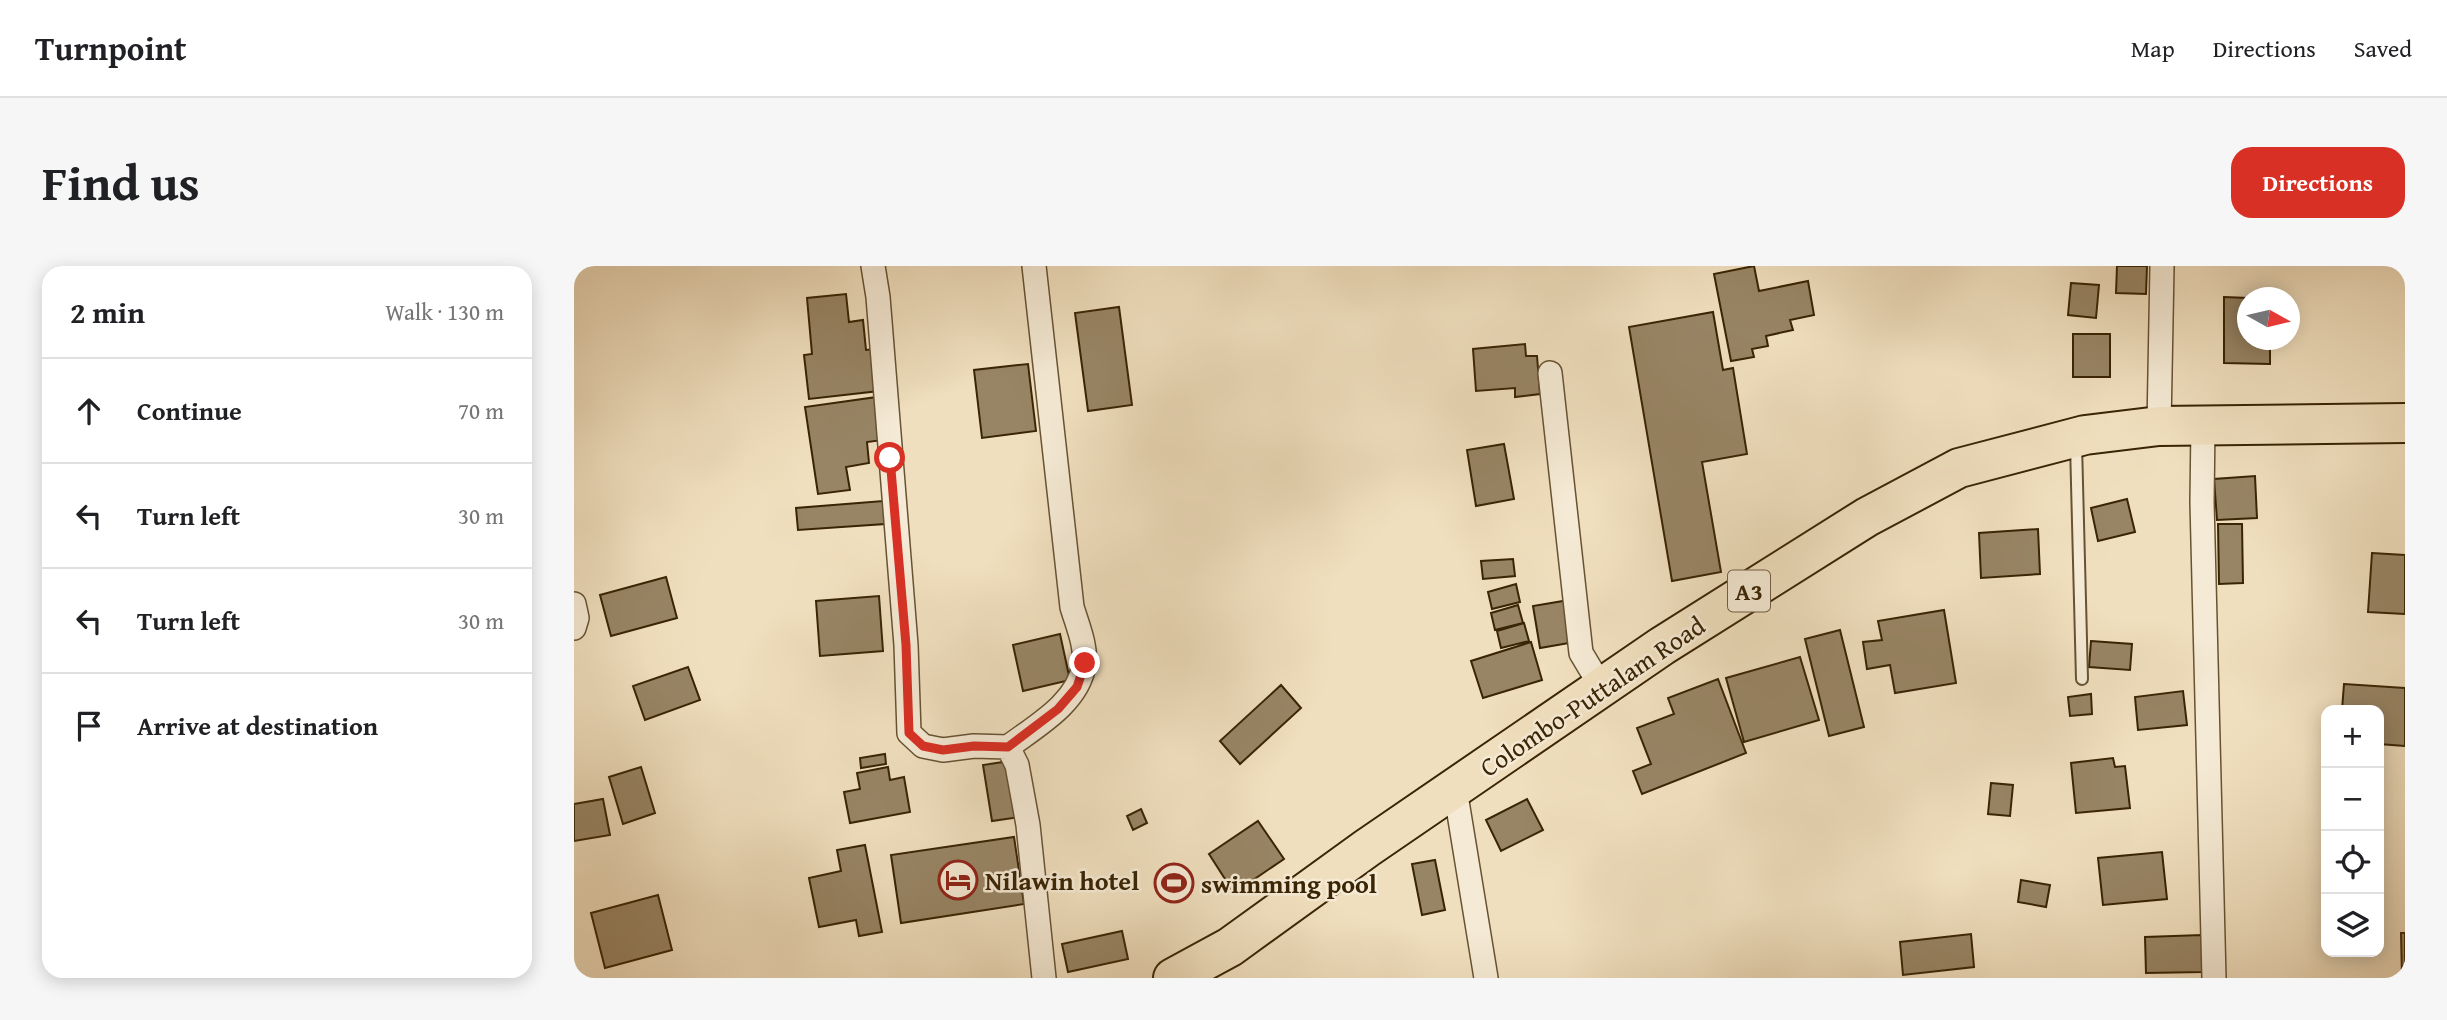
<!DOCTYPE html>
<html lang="en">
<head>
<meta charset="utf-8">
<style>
	body { margin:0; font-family:"Gentium Book Plus",serif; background:#f6f6f6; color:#202124 }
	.controls { position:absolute; right:21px; bottom:21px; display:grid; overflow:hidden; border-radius:14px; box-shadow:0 4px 18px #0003 }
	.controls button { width:63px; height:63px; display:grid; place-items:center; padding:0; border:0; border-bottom:2px solid #e0e0e0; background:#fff; color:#202124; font:35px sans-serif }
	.compass { position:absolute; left:1663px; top:21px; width:63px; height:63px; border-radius:50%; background:#fff; box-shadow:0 4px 18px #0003; rotate:98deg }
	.stop { position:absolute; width:21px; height:21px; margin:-16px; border:5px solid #d93025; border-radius:50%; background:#fff }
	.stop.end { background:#d93025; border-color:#fff; box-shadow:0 2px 7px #0008 }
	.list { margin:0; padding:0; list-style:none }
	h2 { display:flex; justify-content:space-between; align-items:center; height:91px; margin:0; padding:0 28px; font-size:30px }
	h2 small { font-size:23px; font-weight:400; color:#757577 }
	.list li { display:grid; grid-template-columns:46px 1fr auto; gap:21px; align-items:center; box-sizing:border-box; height:105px; padding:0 28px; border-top:2px solid #e0e0e0 }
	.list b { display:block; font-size:26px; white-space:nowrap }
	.list em { font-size:23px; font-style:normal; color:#757577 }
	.icon { flex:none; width:38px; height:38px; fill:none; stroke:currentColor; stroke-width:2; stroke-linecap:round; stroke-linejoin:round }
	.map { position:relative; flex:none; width:1831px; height:712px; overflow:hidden; border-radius:21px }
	header { display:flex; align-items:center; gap:42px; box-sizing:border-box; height:98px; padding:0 35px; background:#fff; border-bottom:2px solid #e0e0e0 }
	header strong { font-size:33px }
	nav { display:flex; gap:38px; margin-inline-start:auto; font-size:24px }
	.intro { display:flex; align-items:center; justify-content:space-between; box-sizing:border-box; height:168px; padding:0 42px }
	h1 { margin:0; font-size:49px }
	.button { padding:18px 32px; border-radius:21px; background:#d93025; color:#fff; font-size:24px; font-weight:700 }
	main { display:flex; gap:42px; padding:0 42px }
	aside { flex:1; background:#fff; border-radius:21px; box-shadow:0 4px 18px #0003 }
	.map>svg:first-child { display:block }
	.building { fill:#988565; stroke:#392404; stroke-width:2 }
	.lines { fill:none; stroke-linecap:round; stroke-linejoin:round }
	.lane-casing { stroke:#675332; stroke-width:14 }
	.street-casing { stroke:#675332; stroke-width:26 }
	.highway-casing { stroke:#392404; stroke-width:42 }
	.lane { stroke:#f5ead5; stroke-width:10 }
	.street { stroke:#f5ead5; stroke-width:23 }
	.highway { stroke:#f0dfbe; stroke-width:38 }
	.route { stroke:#d93025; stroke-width:9 }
	.labels { text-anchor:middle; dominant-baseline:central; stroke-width:5; stroke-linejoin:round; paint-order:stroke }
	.shield { fill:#f5ead5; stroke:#715f43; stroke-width:2 }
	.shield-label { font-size:24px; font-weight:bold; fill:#392404 }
	.street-label { font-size:26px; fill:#392404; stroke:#f5ead5 }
	.poi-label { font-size:26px; font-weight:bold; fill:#392404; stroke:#f5ead5; text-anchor:start }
</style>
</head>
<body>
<header>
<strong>Turnpoint</strong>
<nav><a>Map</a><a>Directions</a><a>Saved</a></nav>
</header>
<div class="intro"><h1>Find us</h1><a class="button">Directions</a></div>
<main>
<aside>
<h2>2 min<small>Walk · 130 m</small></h2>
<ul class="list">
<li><svg class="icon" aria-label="ahead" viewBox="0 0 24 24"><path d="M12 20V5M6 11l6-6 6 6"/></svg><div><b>Continue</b></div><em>70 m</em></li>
<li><svg class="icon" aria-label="left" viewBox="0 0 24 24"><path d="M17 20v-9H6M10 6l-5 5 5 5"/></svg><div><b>Turn left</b></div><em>30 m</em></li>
<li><svg class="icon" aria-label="left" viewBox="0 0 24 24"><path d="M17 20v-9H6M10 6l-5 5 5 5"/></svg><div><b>Turn left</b></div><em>30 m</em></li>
<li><svg class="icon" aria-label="arrive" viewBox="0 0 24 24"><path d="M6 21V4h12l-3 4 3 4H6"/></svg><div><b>Arrive at destination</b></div></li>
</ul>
</aside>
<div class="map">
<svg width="1831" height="712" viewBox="0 0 1831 712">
	<rect width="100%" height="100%" fill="#f0dfbe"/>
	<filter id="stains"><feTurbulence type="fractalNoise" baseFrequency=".00286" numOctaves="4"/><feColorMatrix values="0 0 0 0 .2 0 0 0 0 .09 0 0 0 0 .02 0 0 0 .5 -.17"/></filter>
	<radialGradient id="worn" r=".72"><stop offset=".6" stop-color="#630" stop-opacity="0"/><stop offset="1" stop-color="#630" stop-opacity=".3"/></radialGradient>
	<path class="building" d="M1180,0L1185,25L1234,15L1240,49L1216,54L1219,64L1192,70L1194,80L1178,83L1180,91L1157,95L1140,8Z
		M1543,0H1573L1572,28L1542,27Z
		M1497,17L1525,19L1522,52L1494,49Z
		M272,28L275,56L289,54L292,84L301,83L305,125L235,133L230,89L238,88L233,32Z
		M1650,31L1674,32V74H1696V98L1650,97Z
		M545,41L558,139L514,145L501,47Z
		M1139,46L1149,104L1159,102L1173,188L1128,196L1147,306L1098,315L1055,61Z
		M1499,68H1536V111H1499Z
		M951,78L952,90H963L966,128L941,131V122L902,125L899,83Z
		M454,98L462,165L408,172L400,104Z
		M303,131L309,174L293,176L295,197L272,201L276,224L244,228L231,141Z
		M930,178L940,233L902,240L893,184Z
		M1681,210L1683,252L1643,254L1640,213Z
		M1553,233L1561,266L1524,275L1517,242Z
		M309,235L311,258L224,264L222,242Z
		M1644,258H1668L1669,317L1645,318Z
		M1464,263L1466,308L1407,312L1405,267Z
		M1798,287L1831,289V348L1794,346Z
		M939,293L941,310L909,313L907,295Z
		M92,311L103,352L37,370L26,329Z
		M942,318L946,336L918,343L914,326Z
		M305,330L309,385L246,390L242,335Z
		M995,334L1001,376L966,382L959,340Z
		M944,339L949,357L921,364L917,347Z
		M1370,344L1382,417L1321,427L1316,399L1293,403L1289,376L1308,374L1304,355Z
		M950,357L955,375L927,382L923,365Z
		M1266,364L1290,461L1255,470L1231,373Z
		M486,368L496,414L449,425L439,379Z
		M1517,375L1558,378L1556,404L1515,401Z
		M957,376L968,414L909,432L897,395Z
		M1226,391L1245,454L1170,476L1152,412Z
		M114,401L126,434L71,454L59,420Z
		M1144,413L1172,487L1068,528L1059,505L1077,498L1063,462L1100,448L1094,432Z
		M1770,418L1831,422V480L1805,478V444H1768Z
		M707,419L727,442L666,498L646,475Z
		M1609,425L1613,459L1564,464L1561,431Z
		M1517,428L1518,448L1496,450L1494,431Z
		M311,488L312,498L287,502L286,492Z
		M1539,492L1541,501L1551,500L1556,542L1502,547L1497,497Z
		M436,495L445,551L418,555L409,499Z
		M67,501L81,547L49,558L35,511Z
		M314,501L316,514L330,511L336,546L276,557L270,526L286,523L283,507Z
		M1417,517L1439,519L1436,550L1414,548Z
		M29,533L36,569L0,575V538Z
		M953,533L969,564L927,585L912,554Z
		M567,543L573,557L559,564L553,550Z
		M684,555L710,593L660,627L635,588Z
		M440,571L450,638L327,657L317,589Z
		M291,579L308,666L285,670L282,654L245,661L235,612L267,605L263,584Z
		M1588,586L1593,633L1529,639L1524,592Z
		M861,594L871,644L848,649L838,598Z
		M1447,614L1476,619L1472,641L1444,636Z
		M84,629L98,684L31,702L17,647Z
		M548,665L554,693L494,706L488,678Z
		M1827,667H1831V712H1828Z
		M1397,668L1400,701L1329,709L1326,676Z
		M1628,669L1630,706L1572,707L1571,671Z"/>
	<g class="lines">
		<defs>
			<path id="lane" d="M1502,178L1508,413"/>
			<path id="street" d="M299,0L304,31L332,379L335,467L349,480L369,484L400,480L434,481L443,499L454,559L470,712
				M976,107L1007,387L1028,422
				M1629,159L1628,236L1640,712
				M1585,160L1588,0
				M0,338L3,352L0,362
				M434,481C462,460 504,437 510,399C513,381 503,358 498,341L460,0
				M881,523L912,712"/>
			<path id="highway" d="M599,712L656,681L793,582L1088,380L1293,251L1385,202L1511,169L1585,160L1831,157"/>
		</defs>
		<use href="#lane" class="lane-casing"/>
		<use href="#street" class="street-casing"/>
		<use href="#highway" class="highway-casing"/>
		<use href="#lane" class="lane"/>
		<use href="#street" class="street"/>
		<use href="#highway" class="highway"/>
	</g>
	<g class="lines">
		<path class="route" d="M316,192L332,379L335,467L349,480L369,484L400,480L434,481L484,443L503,421L511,397"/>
	</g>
	<defs>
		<symbol id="hotel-ring" viewBox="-11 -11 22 22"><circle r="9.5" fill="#f5ead5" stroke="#8f2418" stroke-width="1.5"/><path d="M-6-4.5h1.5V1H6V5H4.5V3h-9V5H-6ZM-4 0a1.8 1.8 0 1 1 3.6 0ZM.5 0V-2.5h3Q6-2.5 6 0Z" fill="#8f2418"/></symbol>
		<symbol id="stadium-ring" viewBox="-11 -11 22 22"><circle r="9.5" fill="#f5ead5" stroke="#8f2418" stroke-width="1.5"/><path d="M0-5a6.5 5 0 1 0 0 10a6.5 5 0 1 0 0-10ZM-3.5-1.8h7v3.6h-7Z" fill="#8f2418"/></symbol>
	</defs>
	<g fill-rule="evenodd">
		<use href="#hotel-ring" x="362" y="592" width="44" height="44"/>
		<use href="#stadium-ring" x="578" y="595" width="44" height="44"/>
	</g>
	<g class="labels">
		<rect class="shield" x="1154" y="304.5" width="42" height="41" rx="5"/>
		<g class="shield-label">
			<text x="1175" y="325">A3</text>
		</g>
		<g class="street-label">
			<text transform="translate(1018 430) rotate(-34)">Colombo-Puttalam Road</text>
		</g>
		<g class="poi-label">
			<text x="411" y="614">Nilawin hotel</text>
			<text x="627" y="617">swimming pool</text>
		</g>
	</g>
	<rect width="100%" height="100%" filter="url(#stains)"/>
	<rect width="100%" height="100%" fill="url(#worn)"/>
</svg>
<div class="controls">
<button>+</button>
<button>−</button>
<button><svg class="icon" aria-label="locate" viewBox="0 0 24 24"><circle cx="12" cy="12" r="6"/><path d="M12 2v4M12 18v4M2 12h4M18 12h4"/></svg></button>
<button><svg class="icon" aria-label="layers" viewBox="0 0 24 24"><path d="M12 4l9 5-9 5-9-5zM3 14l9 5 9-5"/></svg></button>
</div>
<svg class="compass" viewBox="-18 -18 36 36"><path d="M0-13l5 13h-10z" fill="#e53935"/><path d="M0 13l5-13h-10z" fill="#757577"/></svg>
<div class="stop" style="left:316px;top:192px"></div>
<div class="stop end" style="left:511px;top:397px"></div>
</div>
</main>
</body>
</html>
